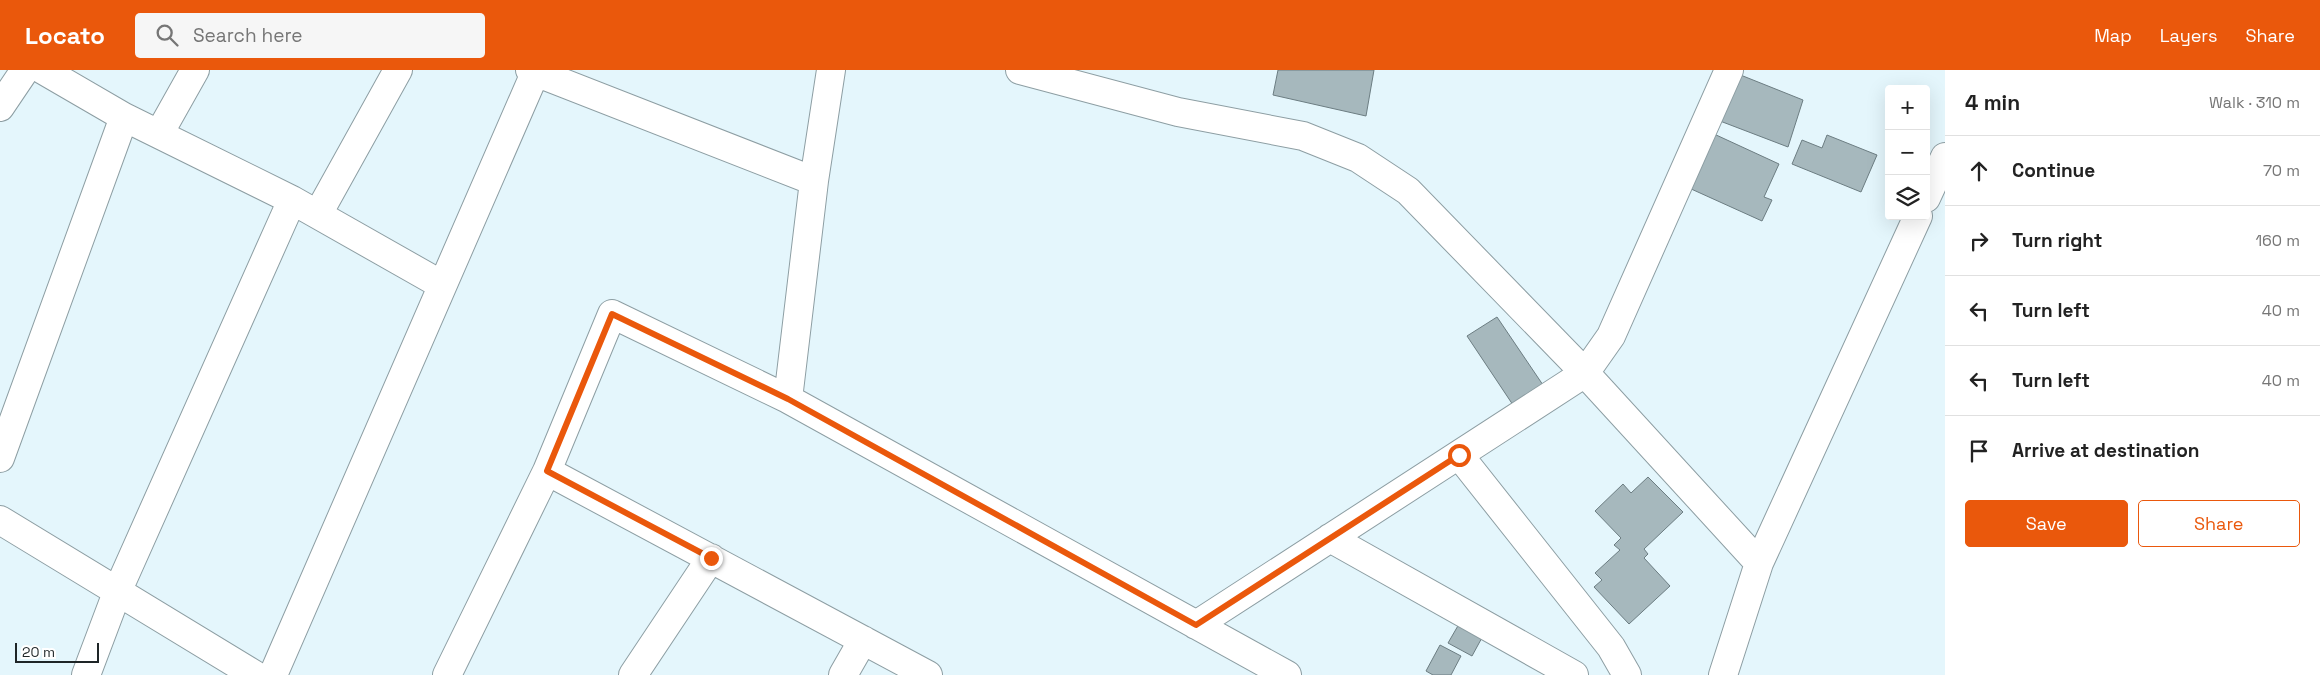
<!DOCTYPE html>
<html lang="en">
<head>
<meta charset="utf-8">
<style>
	body { margin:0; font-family:"Space Grotesk",sans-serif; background:#f6f6f6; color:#222 }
	.controls { position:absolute; right:15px; top:15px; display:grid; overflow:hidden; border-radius:5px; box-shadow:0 5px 20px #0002 }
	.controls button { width:45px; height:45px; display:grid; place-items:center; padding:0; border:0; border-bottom:1px solid #e0e0e0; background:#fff; color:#222; font:25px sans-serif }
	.scale { position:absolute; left:15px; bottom:12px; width:84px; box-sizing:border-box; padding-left:5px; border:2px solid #1e2527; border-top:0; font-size:14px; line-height:18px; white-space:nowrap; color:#1e2527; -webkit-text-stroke:4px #fff; paint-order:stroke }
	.stop { position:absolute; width:15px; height:15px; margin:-11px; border:4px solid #ea580c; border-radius:50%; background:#fff }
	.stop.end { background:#ea580c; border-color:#fff; box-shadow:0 1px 5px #0008 }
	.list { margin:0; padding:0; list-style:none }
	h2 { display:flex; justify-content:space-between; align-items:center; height:65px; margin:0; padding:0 20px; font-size:21px }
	h2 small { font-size:16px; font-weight:400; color:#767676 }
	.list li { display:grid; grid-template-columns:32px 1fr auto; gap:15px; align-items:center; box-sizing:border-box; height:70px; padding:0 20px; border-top:1px solid #e0e0e0 }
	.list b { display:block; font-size:19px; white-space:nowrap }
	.list em { font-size:16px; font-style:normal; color:#767676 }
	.actions { display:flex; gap:10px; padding:15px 20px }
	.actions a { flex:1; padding:11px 0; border:1px solid #ea580c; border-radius:5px; text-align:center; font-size:18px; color:#ea580c }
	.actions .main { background:#ea580c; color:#fff }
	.icon { flex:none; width:28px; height:28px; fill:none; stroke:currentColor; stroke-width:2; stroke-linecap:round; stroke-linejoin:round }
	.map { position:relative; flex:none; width:1945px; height:605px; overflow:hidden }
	header { display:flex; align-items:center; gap:30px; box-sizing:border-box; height:70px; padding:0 25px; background:#ea580c; color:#fff }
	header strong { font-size:24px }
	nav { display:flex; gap:28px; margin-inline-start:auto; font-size:18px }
	.search { width:350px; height:45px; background:#f6f6f6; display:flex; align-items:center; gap:12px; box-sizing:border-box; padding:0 18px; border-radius:5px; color:#767676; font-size:19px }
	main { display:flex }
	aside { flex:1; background:#fff }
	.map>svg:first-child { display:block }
	.building { fill:#a6b8bd; stroke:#6c7d82 }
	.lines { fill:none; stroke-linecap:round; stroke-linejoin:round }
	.minor-casing { stroke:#8d9ea3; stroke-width:30 }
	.minor { stroke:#fff; stroke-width:28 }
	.route { stroke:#ea580c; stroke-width:6 }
</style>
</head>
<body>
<header>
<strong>Locato</strong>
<div class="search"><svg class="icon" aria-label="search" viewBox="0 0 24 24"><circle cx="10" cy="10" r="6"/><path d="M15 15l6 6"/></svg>Search here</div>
<nav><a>Map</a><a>Layers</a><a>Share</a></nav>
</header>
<main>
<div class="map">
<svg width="1945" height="605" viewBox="0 0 1945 605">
	<rect width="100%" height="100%" fill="#e4f6fc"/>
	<path class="building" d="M1278,0H1374L1366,46L1273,25Z
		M1738,4L1803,30L1788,77L1720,51Z
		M1714,64L1779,94L1764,127L1772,130L1762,151L1689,118Z
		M1827,65L1877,85L1861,122L1792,94L1802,70L1822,78Z
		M1497,247L1543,315L1513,335L1467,266Z
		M1648,407L1683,442L1644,479L1648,484L1644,488L1670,516L1629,554L1594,517L1602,510L1595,503L1620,480L1614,475L1621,468L1595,441L1623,414L1631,423Z
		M1459,554L1484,564L1472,586L1448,573Z
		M1440,575L1461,586L1451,605H1433L1426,601Z"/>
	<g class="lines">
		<defs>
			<path id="minor" d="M530,0L814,111L831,0
				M1020,0L1178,42L1303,66L1358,88L1408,121L1585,303L1759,493L1723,605
				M0,37L25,0
				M159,64L195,0
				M814,111L788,329L1287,605
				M1926,128L1945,87
				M292,130L442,215
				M318,144L398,0
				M1459,385L1611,577L1627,605
				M0,388L124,47L43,0
				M547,401L612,244L788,329
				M0,450L255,605
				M1330,468L1574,605
				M1759,493L1918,146
				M1196,555L1585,303L1611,266L1729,0
				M86,605L118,520L292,130L124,47
				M273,605L535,3
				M447,605L547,401L928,605
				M633,605L711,488
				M843,605L863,570"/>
		</defs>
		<use href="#minor" class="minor-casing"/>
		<use href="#minor" class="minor"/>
	</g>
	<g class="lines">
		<path class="route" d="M711,488L547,401L612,244L788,329L1196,555L1459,385"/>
	</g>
</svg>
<div class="controls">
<button>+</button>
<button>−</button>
<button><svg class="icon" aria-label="layers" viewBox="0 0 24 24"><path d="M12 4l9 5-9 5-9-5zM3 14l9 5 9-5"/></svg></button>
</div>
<div class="scale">20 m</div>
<div class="stop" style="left:1459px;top:385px"></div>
<div class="stop end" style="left:711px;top:488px"></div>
</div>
<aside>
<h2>4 min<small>Walk · 310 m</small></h2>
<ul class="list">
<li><svg class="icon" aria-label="ahead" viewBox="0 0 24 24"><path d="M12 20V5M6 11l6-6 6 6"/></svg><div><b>Continue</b></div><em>70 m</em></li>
<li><svg class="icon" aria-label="right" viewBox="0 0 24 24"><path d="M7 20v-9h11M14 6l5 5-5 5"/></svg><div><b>Turn right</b></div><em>160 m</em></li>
<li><svg class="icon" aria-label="left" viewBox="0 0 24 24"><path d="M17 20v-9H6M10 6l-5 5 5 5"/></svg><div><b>Turn left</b></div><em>40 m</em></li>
<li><svg class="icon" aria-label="left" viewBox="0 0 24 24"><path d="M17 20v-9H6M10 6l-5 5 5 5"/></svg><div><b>Turn left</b></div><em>40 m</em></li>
<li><svg class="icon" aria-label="arrive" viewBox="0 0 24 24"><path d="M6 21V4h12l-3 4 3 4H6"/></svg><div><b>Arrive at destination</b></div></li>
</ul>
<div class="actions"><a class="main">Save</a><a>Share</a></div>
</aside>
</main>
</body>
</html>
